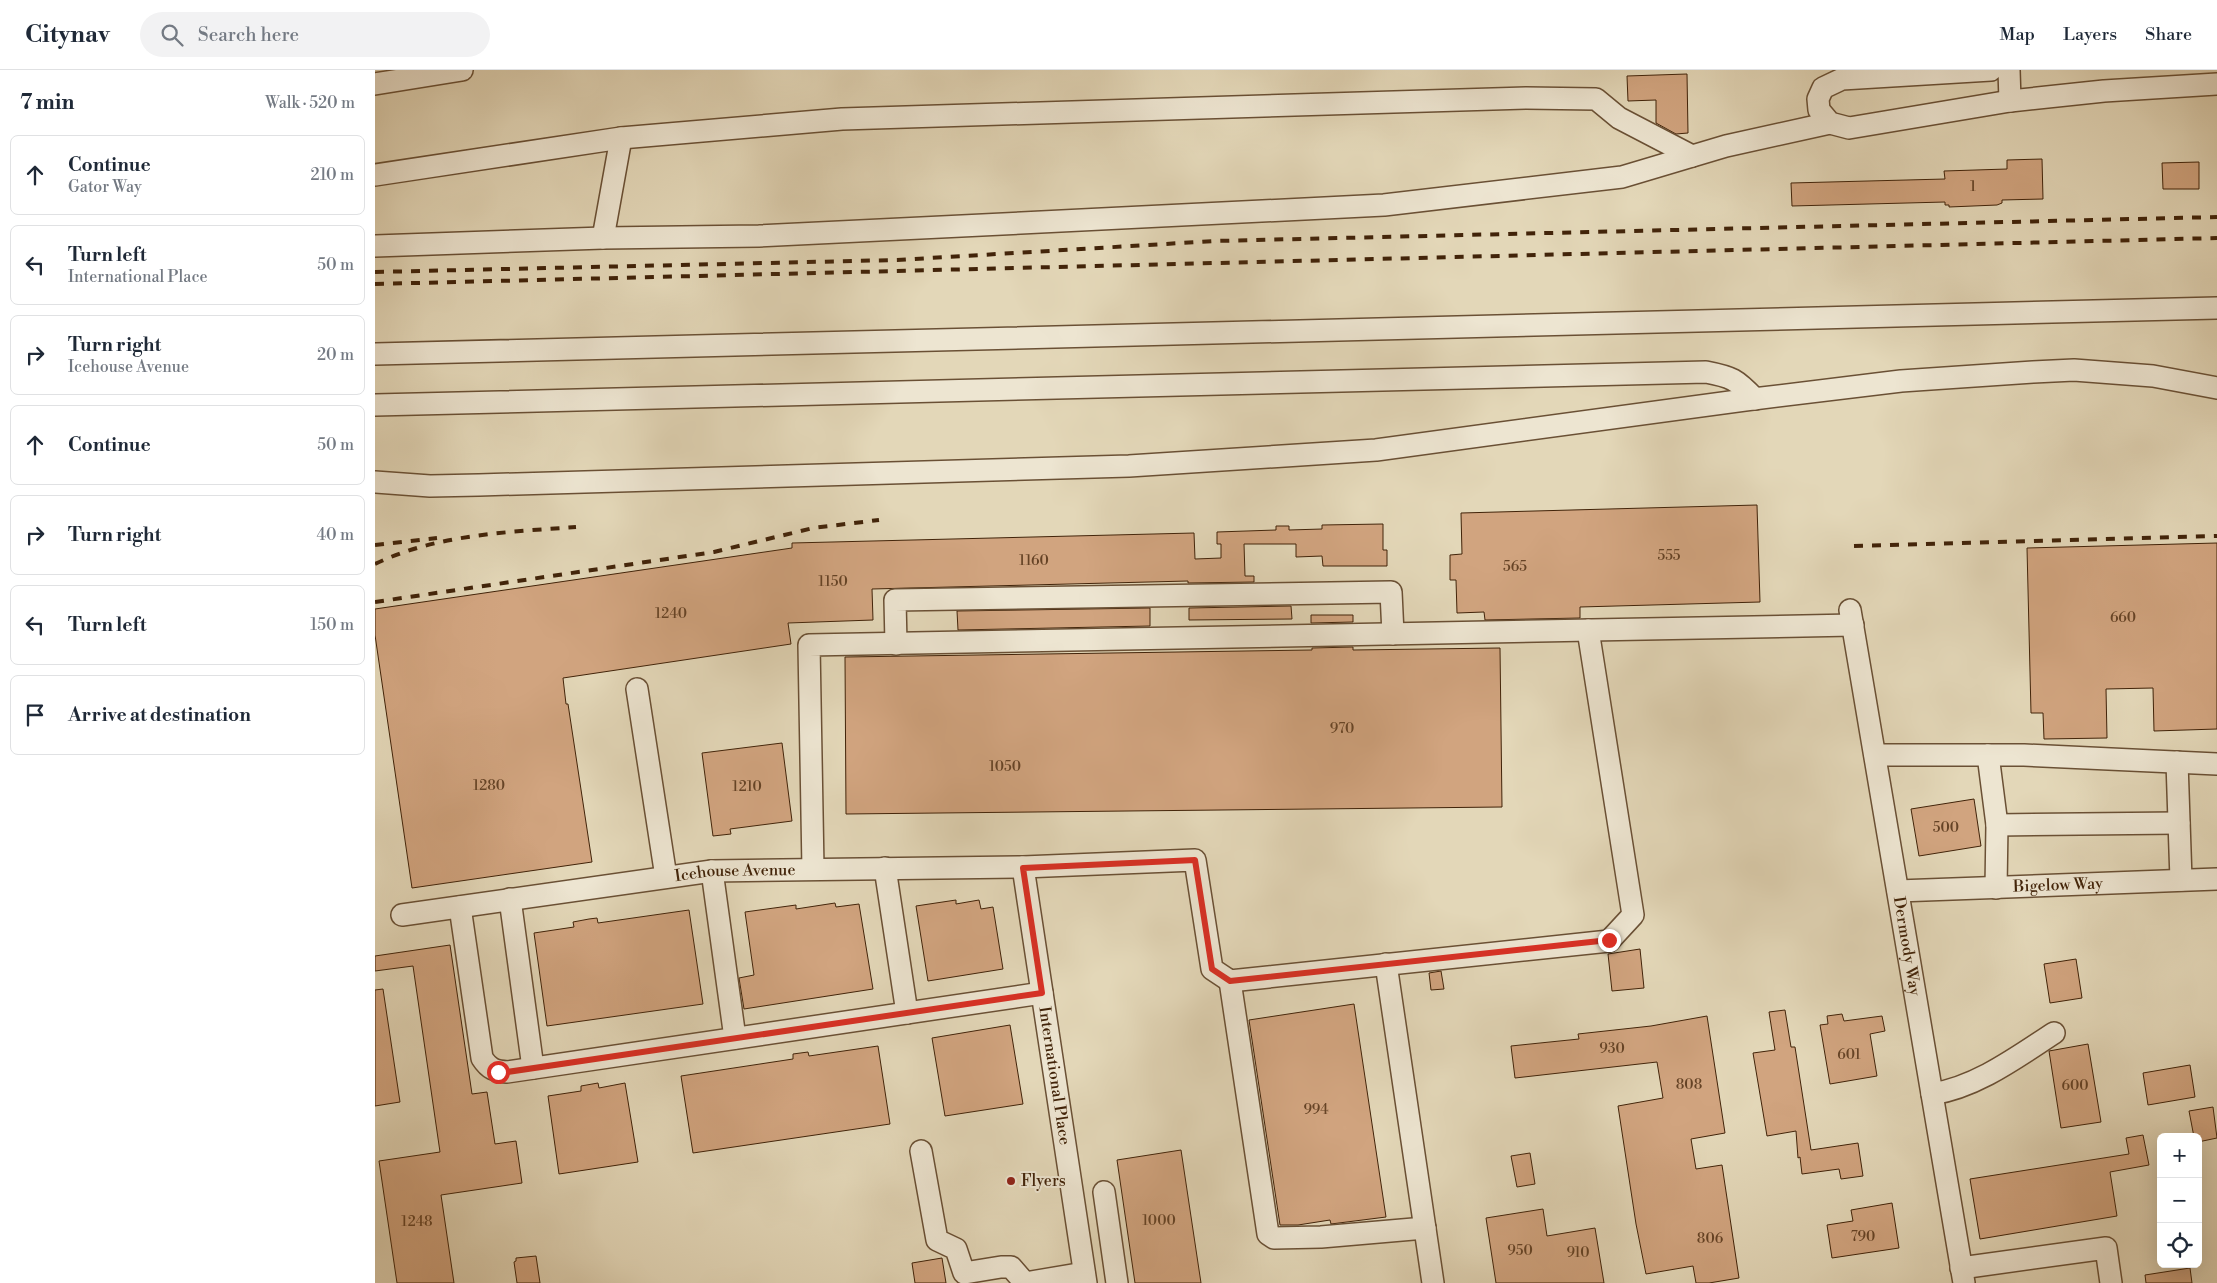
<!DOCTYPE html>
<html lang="en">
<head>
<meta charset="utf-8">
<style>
	body { margin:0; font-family:"Libre Bodoni",serif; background:#f2f2f3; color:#1f2937 }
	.controls { position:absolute; right:15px; bottom:15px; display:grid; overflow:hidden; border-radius:8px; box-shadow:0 5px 20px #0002 }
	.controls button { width:45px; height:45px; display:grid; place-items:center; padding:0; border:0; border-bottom:1px solid #e0e1e3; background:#fff; color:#1f2937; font:25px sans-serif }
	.stop { position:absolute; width:15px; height:15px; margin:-11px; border:4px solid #d93025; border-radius:50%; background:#fff }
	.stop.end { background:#d93025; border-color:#fff; box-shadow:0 1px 5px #0008 }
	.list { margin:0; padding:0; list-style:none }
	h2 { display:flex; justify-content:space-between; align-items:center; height:65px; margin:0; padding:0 20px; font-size:21px }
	h2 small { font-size:16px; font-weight:400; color:#747a83 }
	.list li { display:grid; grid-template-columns:32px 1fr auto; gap:15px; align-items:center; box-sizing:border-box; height:80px; margin:0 10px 10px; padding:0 10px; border:1px solid #e0e1e3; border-radius:8px }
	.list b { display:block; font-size:19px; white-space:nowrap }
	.list p { margin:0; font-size:16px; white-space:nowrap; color:#747a83 }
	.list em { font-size:16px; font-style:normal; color:#747a83 }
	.icon { flex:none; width:28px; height:28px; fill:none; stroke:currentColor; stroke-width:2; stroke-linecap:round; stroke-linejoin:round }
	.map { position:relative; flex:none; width:1842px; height:1213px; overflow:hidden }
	header { display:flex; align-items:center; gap:30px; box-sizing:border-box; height:70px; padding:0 25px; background:#fff; border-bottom:1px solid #e0e1e3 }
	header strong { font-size:24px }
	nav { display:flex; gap:28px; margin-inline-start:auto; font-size:18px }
	.search { width:350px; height:45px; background:#f2f2f3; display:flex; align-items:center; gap:12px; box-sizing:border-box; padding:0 18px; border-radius:28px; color:#747a83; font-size:19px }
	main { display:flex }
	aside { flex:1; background:#fff }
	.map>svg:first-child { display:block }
	.building { fill:#d1a47f; stroke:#412309 }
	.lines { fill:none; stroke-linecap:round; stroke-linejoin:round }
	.minor-casing { stroke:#6a5035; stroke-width:24 }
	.minor { stroke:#ede5d1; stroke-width:21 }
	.rail { stroke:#412309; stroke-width:4; stroke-dasharray:9 9; stroke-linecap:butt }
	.route { stroke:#d93025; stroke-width:6 }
	.poi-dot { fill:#8f2418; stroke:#ede5d1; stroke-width:2 }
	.labels { text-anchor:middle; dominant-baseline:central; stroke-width:4; stroke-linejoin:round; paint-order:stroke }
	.number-label { font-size:14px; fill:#654326 }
	.street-label { font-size:16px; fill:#412309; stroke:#ede5d1 }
	.poi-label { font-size:16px; fill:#412309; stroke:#ede5d1; text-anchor:start }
</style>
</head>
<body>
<header>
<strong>Citynav</strong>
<div class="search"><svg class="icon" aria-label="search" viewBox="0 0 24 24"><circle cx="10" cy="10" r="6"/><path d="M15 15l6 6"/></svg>Search here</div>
<nav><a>Map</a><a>Layers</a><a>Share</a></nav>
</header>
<main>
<aside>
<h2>7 min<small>Walk · 520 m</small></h2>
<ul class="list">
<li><svg class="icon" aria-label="ahead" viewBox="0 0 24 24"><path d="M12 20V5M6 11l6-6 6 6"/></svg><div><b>Continue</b><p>Gator Way</p></div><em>210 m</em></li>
<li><svg class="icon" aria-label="left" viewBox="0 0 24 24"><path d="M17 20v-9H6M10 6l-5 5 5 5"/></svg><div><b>Turn left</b><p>International Place</p></div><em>50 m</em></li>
<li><svg class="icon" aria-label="right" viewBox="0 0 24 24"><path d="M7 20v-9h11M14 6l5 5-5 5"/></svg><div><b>Turn right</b><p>Icehouse Avenue</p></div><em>20 m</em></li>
<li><svg class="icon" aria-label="ahead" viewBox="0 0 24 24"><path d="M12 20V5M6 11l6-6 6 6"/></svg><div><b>Continue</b></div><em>50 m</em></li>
<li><svg class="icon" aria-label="right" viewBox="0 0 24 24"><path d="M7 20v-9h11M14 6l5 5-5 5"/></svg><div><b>Turn right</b></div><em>40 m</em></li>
<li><svg class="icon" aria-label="left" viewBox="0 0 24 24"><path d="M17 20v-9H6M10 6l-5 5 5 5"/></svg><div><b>Turn left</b></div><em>150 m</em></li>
<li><svg class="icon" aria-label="arrive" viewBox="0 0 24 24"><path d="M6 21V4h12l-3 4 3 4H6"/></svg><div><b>Arrive at destination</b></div></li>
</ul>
</aside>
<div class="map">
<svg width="1842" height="1213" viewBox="0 0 1842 1213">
	<rect width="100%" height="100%" fill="#e3d7b8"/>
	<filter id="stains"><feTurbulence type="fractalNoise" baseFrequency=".004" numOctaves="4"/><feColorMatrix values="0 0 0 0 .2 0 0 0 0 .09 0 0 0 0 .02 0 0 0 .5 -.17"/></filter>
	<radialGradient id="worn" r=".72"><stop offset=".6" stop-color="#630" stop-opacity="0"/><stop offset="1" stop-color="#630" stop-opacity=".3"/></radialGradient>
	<path class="building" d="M1312,4L1313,63L1301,64L1281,53V30L1253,31L1252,6Z
		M1667,89L1668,129L1627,130V133L1622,135L1574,137V135H1570V132L1417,136L1416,113L1570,109L1569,101L1632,99V90Z
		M1824,92V119H1788L1787,93Z
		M1382,435L1385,532L1205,537V548L1110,550L1109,542L1082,543L1081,510H1075V485L1087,484L1086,443Z
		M1008,454V480H1012V496H948L947,486L921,487V474H869L870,506H879V512L813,513V511L497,519L498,550L413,553L416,574L188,608L191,634H193L217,792L37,818L0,565V539L417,478V473L819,463L820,489L846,488V474H842V462L901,460V456H914V460L947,459V455Z
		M1842,473V659L1779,661L1778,618L1731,619L1732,668L1669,669L1668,643H1656L1652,478Z
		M916,536L917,549L814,550V538Z
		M775,538V556L583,560L582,541Z
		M936,545H978V552L936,553Z
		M978,577V580L1125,578L1127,737L471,744L470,587L937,580V578Z
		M407,673L417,751L355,759L356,764L338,766L327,683Z
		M1599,729L1606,776L1544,786L1536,739Z
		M581,830V834L604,830L606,839L618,837L628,899L553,911L541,836Z
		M460,833L461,837L484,834L498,919L369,939L364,908L379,905L370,842L421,835V839Z
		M314,840L328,934L172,956L159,863L199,857L198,852L214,849L222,848L223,853Z
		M75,875L97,1024L112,1022L120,1074L141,1071L147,1113L66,1125L79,1213H22L4,1091L65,1082L38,896L0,901V886Z
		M1265,879L1269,918L1237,921L1233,884Z
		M1701,889L1707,928L1675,933L1669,894Z
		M1066,901L1069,919L1056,920L1054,903Z
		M8,919L25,1032L0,1036V920Z
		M979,934L1011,1147L956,1154L955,1150L923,1155H905L874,950Z
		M1410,940L1416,977H1420L1436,1080L1483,1073L1488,1106L1466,1109L1464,1099L1427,1104L1425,1087L1423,1088L1421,1061L1392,1066L1378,983L1400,980L1394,942Z
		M1467,944L1469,951L1507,946L1510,961L1495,964L1502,1006L1455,1014L1445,955L1453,954L1452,946Z
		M1332,946L1350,1063L1316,1069L1321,1099L1347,1095L1364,1208L1334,1213H1321L1318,1196L1271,1204L1261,1154L1243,1036L1288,1028L1282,992L1140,1008L1136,976L1204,969L1203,964L1276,956Z
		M635,955L648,1034L570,1046L557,968Z
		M1713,974L1726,1052L1686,1058L1674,981Z
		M503,976L515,1054L318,1083L306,1006L418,989V984L433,982L434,986Z
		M1815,995L1820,1027L1773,1035L1768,1003Z
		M223,1013L224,1018L250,1013L263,1092L184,1104L173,1026L206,1021V1016Z
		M1838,1037L1842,1068L1823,1072V1067H1819L1814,1041Z
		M1768,1065L1774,1095L1735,1102L1742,1146L1605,1169L1595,1109L1754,1084L1751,1068Z
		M806,1080L826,1213H760L742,1090Z
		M1155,1083L1160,1114L1142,1117L1136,1086Z
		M1517,1133L1524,1178L1457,1188L1452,1155L1478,1151L1476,1140Z
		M1168,1139L1172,1166L1220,1158L1229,1213H1121L1111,1148Z
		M161,1186L165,1213H142L139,1192L141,1191V1188Z
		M567,1188L571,1213H540L537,1193Z
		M1815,1198L1817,1213H1771L1770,1205Z"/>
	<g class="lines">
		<defs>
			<g id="minor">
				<path d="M1616,0L1467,9L1448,18L1443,29L1444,40L1455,53L1474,58L1635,31L1729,21L1842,14"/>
				<path d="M1634,0L1635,31"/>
				<path d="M0,14L87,0"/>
				<path d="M0,105L246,68L467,49L1151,28L1221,29L1244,48L1317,86"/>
				<path d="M228,168L246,68"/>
				<path d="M0,176L228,168L384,166L1009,135L1247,107L1351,76L1455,53"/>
				<path d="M0,284L1842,238"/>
				<path d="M0,335L1331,302C1357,307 1361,309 1380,329"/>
				<path d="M0,412L55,416L104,415L754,396L1001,380L1370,330L1526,311L1658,302L1699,300L1778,306L1842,318"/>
				<path id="s1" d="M1475,540L1589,1213"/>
				<path d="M521,574L520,530L1016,522L1018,564"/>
				<path d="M262,619L291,807"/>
				<path d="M1500,685H1649L1842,694"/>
				<path d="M1613,685L1622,755L1804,753"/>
				<path d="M1802,692L1806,810"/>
				<path id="s2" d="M648,797L711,1213"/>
				<path d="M510,798L532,943"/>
				<path d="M438,799L434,575L1478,555"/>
				<path d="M337,801L360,968"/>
				<path d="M1621,818L1622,755"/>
				<path id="s3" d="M1523,821L1842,809"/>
				<path d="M135,829L158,998"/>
				<path d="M85,837L107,988C114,999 120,1001 132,1002L667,923"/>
				<path id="s4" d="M27,845L337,801L648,797L820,790L837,899L855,911L1234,871L1258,845L1213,560"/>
				<path d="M1011,894L1058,1213"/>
				<path d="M855,911L893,1164L899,1168L946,1167L1050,1158"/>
				<path d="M1557,1024C1602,1017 1642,987 1679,963"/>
				<path d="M546,1081L562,1170L581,1179L589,1203L626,1197H636L650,1213"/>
				<path d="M729,1122L742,1213"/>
				<path d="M1586,1198L1731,1178L1736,1213"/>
				<path d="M650,1213L709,1203"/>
			</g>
		</defs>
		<use href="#minor" class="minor-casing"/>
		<use href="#minor" class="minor"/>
		<path class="rail" d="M0,202L522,190L840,171L1842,147
			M0,214L1842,168
			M0,475L62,468
			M1479,476L1842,466
			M0,494C62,464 134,462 201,457
			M0,532L339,482L438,458L504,450"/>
	</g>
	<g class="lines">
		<path class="route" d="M123,1002H132L667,923L648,798L820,790L837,899L855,911L1234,870"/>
	</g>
	<circle class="poi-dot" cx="636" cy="1111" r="5"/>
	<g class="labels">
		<g class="number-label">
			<text x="1598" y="117">1</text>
			<text x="1294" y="486">555</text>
			<text x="659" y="491">1160</text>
			<text x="1140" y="497">565</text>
			<text x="458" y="512">1150</text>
			<text x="296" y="544">1240</text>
			<text x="1748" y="548">660</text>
			<text x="967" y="659">970</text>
			<text x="630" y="697">1050</text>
			<text x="114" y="716">1280</text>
			<text x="372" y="717">1210</text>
			<text x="1571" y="758">500</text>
			<text x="1237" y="979">930</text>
			<text x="1474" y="985">601</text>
			<text x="1314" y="1015">808</text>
			<text x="1700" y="1016">600</text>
			<text x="941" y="1040">994</text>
			<text x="784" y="1151">1000</text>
			<text x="42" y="1152">1248</text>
			<text x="1488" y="1167">790</text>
			<text x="1335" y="1169">806</text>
			<text x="1145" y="1181">950</text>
			<text x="1203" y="1183">910</text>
		</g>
		<g class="street-label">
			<text stroke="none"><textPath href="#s4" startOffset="336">Icehouse Avenue</textPath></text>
			<text stroke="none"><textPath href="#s3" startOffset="160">Bigelow Way</textPath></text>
			<text stroke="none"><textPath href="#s1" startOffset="341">Dermody Way</textPath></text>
			<text stroke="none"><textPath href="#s2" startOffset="211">International Place</textPath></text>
		</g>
		<g class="poi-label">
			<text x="646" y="1111">Flyers</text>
		</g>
	</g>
	<rect width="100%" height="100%" filter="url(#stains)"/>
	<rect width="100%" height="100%" fill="url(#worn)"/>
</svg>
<div class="controls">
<button>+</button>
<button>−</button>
<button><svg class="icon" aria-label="locate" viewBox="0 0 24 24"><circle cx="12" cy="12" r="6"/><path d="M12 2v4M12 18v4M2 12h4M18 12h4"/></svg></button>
</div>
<div class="stop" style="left:123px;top:1002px"></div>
<div class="stop end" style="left:1234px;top:870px"></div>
</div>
</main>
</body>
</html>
